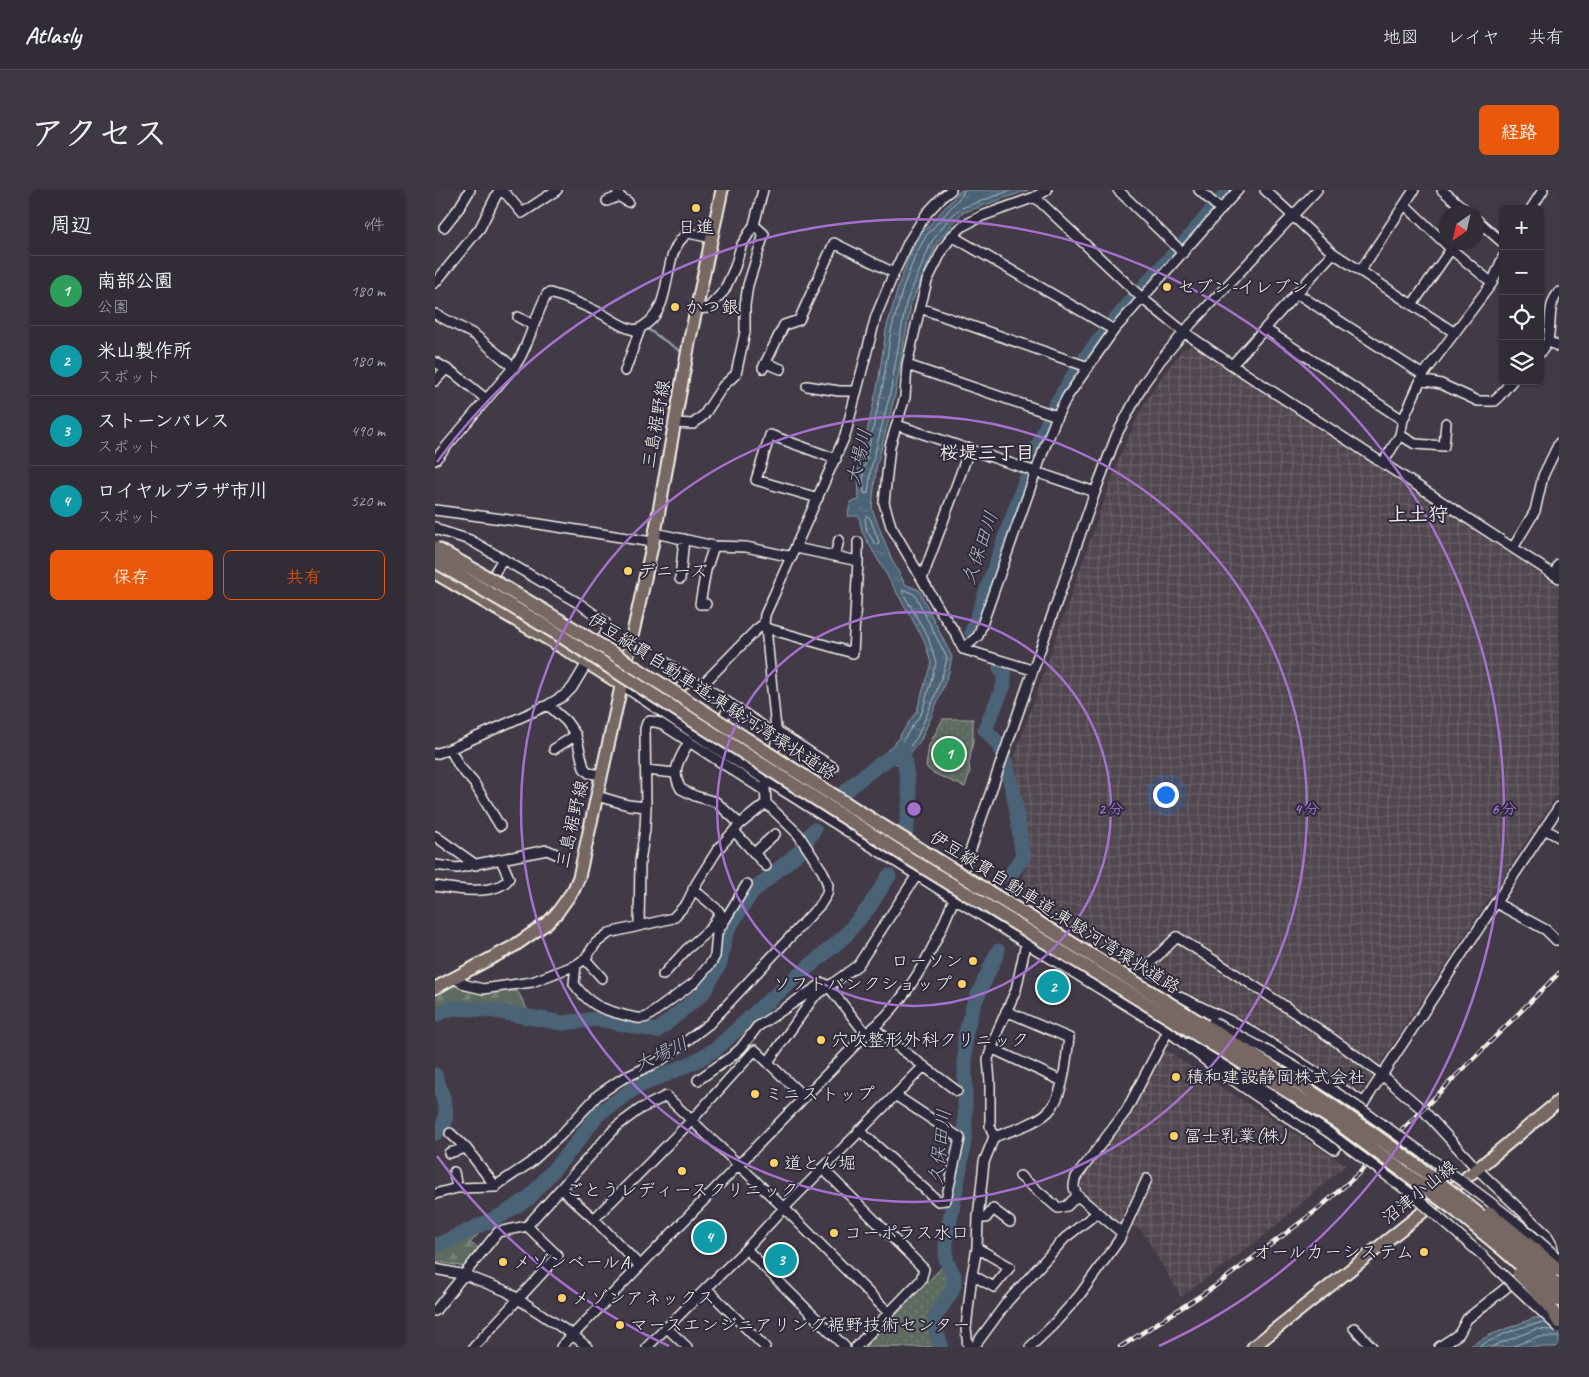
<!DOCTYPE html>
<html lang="ja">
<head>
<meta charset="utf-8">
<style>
	body { margin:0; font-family:Caveat,"Klee One",sans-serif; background:#3d3842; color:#f1f3f6 }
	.controls { position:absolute; right:15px; top:15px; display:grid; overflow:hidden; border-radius:8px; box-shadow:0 1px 4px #0004 }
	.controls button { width:45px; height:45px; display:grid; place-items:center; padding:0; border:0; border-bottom:1px solid #4d4851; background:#322c36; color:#f1f3f6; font:25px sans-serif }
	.compass { position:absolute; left:1004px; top:15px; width:45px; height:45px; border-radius:50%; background:#322c36; box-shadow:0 1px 4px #0004; rotate:214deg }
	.you { position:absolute; left:730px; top:604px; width:18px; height:18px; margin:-12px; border:4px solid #fff; border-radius:50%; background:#1a73e8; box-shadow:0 0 0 8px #1a73e833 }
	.badge { display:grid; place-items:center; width:32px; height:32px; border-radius:50%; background:#ea580c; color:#fff; font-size:16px; font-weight:700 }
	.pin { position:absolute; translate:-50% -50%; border:2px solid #fff; box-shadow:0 1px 5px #0006 }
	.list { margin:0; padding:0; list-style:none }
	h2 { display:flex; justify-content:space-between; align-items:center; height:65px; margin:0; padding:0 20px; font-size:21px }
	h2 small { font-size:16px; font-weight:400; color:#a8a7ad }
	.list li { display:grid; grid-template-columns:32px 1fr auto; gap:15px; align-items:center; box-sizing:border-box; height:70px; padding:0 20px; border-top:1px solid #4d4851 }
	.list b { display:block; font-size:19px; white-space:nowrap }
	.list p { margin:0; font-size:16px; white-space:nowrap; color:#a8a7ad }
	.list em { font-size:16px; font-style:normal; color:#a8a7ad }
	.actions { display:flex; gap:10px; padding:15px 20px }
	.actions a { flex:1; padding:11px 0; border:1px solid #ea580c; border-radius:8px; text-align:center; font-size:18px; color:#ea580c }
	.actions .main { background:#ea580c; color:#fff }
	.icon { flex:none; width:28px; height:28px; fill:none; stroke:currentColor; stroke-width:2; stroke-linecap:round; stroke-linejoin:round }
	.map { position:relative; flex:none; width:1124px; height:1157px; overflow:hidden; border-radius:8px }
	header { display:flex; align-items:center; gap:30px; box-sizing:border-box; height:70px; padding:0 25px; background:#322c36; border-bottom:1px solid #4d4851 }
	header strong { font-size:24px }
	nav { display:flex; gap:28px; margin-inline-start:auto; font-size:18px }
	.intro { display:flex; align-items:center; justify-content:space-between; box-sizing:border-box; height:120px; padding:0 30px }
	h1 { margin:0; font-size:35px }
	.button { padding:12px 22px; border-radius:8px; background:#ea580c; color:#fff; font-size:18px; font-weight:700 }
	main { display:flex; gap:30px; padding:0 30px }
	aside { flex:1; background:#322c36; border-radius:8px; box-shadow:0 1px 4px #0004 }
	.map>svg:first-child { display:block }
	.industrial { fill:url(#industrial-grid) }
	.forest { fill:url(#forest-firs); stroke:#a8aea4 }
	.park { fill:url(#park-dots); stroke:#a8aea4 }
	.water { fill:url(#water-ripples); stroke:#8f9ca4 }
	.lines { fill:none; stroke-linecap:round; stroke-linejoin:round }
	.shore { stroke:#b1b8bb; stroke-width:1 }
	.stream { stroke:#8f9ca4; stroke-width:2.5 }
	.river { stroke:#4c6377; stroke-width:15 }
	.minor-casing { stroke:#f4f1e8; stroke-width:12 }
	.major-casing { stroke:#f4f1e8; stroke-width:15 }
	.minor { stroke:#2f2a3d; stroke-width:9 }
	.major { stroke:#776864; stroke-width:11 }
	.rail-casing { stroke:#f4f1e8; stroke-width:4.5 }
	.rail { stroke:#2f2a3d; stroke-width:2.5; stroke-dasharray:8; stroke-linecap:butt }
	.minor-bridge-casing { stroke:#f4f1e8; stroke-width:12; stroke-linecap:butt }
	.highway-bridge-casing { stroke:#f4f1e8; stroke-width:16; stroke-linecap:butt }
	.minor-bridge { stroke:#2f2a3d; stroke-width:9 }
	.highway-bridge { stroke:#776864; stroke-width:12 }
	.ring { fill:none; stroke:#a571cd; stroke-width:2.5 }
	.poi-dot { fill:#ffd166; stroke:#2f2a3d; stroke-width:2 }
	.labels { text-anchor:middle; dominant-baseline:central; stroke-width:4; stroke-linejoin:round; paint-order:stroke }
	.poi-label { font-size:18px; fill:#f4f1e8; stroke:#2f2a3d; text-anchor:start }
	.street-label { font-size:18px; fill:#f4f1e8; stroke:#2f2a3d }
	.neighbourhood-label { font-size:19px; font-weight:bold; fill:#f4f1e8; stroke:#2f2a3d }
	.water-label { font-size:19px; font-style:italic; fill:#b1b8bb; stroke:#2f2a3d }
	.quarter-label { font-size:20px; font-weight:bold; fill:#f4f1e8; stroke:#2f2a3d }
	.centre { fill:#a571cd; stroke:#2f2a3d; stroke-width:2.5 }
	.ring-label { font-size:15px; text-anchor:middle; font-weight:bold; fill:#a571cd; stroke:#2f2a3d; stroke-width:4; stroke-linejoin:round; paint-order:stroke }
</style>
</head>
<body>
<header>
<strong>Atlasly</strong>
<nav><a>地図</a><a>レイヤ</a><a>共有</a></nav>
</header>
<div class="intro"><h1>アクセス</h1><a class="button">経路</a></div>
<main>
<aside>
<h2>周辺<small>4件</small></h2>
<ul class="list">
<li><span class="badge" style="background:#2e9e5b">1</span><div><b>南部公園</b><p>公園</p></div><em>180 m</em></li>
<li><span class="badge" style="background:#0f9aa8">2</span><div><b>米山製作所</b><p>スポット</p></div><em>180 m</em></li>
<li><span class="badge" style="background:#0f9aa8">3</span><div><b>ストーンパレス</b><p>スポット</p></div><em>490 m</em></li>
<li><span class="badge" style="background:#0f9aa8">4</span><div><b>ロイヤルプラザ市川</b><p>スポット</p></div><em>520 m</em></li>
</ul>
<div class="actions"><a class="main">保存</a><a>共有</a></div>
</aside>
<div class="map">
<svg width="1124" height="1157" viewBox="0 0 1124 1157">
	<defs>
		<pattern id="industrial-grid" width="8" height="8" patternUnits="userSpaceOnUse" patternTransform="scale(1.25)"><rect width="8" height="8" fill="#51464f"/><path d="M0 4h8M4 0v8" fill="none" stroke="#6b6168"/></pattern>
		<pattern id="forest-firs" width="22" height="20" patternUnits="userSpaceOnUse" patternTransform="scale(1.25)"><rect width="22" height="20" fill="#5c6b61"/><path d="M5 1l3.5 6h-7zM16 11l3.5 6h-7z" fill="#748178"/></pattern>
		<pattern id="park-dots" width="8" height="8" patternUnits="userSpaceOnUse" patternTransform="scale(1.25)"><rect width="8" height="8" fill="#5c6b61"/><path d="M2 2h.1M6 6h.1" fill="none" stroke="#748178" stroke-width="1.8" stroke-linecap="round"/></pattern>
		<pattern id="water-ripples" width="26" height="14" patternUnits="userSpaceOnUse" patternTransform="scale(1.25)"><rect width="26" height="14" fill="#4c6377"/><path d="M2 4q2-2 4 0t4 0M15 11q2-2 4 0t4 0" fill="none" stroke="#667a8a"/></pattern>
	</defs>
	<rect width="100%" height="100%" fill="#433a48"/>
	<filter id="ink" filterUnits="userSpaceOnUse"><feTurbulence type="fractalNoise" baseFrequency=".02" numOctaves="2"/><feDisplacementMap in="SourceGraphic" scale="10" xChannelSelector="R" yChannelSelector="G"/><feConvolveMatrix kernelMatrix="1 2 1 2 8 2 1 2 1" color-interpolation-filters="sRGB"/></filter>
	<g filter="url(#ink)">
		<path class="industrial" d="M757,156L1124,396V602L928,900L922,902L820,835L702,778L586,707L584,699L595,659L577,576L580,565L684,268L708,216L725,189L748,159Z
			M730,859L775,890L911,975L825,1049L746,1107L706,1039L689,1037L650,1010L645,993L660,967L727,861Z"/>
		<path class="forest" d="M20,794L45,803H57L67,801H82C84,803 91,817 92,819L85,822L65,818L34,816L22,814L9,817L0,823V805C6,803 13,801 16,795Z
			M52,1035L35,1053L47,1060L30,1077L0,1071V1059Z"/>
		<path class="park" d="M508,529H538V551L534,574L535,581L530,597L498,583L491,577L494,555Z
			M510,1074C512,1078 515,1084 516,1089C516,1104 492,1118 495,1139C496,1144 499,1149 501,1154L500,1157H430Z"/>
		<path class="water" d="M527,0H593L527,23L502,53L476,114L460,205L441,279L437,319L456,368L470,394L484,400L517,467L514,482L502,513L486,550L476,562L472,579L446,566L460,553L482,520L496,473L489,450L427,342L424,326H413L415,312L424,310L423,282L443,193L451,140L464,94L476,62L487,43L525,1Z
			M1099,1128H1124V1157H1033L1055,1145Z"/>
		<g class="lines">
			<path class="shore" d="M529,0L527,5L491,46L481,64L469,95L456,141L448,194L428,282L429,302L430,304L433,303L436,278L455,204L471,113L497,51L512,31L524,19L577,0
				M432,326L435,328L444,352L443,355L440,354L432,341L430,329Z
				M468,400H471L480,405L512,468L509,480L498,511L482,547L472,560L469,570L467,571L457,566V563L464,556L487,522L501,473L493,447L468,403Z
				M1043,1157C1062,1147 1089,1133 1111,1133
				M1056,1157L1101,1139L1117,1140
				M1076,1157L1102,1147H1124"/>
			<path class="stream" d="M214,140L245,161"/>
			<path class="river" d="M785,11L795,0
				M746,57L776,22
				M709,97L741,62
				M677,134L699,108
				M651,167L670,143
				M619,218L642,180
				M596,273L613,232
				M537,442L591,289
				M565,477L569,484V495L550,539L565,556L572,578L580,610L588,667L575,685
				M468,560L475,609L470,648
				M404,608C423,588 445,574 468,559
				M0,825L7,822L19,818L54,820L128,833L163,829L222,841L268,803L285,773L290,747L295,736L317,702L365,661L379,640
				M0,885C6,901 21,932 0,943
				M0,1055L7,1053L67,1025L94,1008L139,956L163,924L200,898L257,873L281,859L325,818L410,746L434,717L454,686
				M505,1157V1152L500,1138V1126L516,1103L519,1095V1086L511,1070V1050L525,978L530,944V846L538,816L563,761"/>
			<defs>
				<path id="minor" d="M64,0L72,5L87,23L122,0
					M182,0L185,7L193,12
					M683,0L748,63
					M764,0L786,20
					M830,0L898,63L1020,143
					M1007,0L1033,22
					M600,7L708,109L749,142L797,175L1124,388
					M172,11L185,6
					M970,15L1016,59L1057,93
					M1096,19L1108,0
					M1042,30L1068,53
					M9,37L24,18L35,0
					M517,46L679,140
					M926,80L979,0
					M0,93L45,38L64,0
					M863,104L988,185
					M977,115L1016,59
					M485,118L653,177
					M261,119L273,118L289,101L300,77L306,56L319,35L328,0
					M0,124L40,145L79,178
					M83,127L98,135
					M830,139L968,230
					M1113,151L1124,157
					M1105,163C1108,159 1113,154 1113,149C1117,132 1112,115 1124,102
					M0,172L20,184L51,209
					M330,173L346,179
					M472,175L622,226
					M797,175L898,63
					M328,178L349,135L364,130L399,53L459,83
					M190,181L205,139
					M986,190L1006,194L1043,211H1060L1077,191
					M0,191L11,179
					M372,196L404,201H421
					M240,233L258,234L269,225L288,196L301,184L310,142V115L313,95L329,44L319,35
					M462,235L660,302
					M965,245L980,254L1009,256L1011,233
					M0,270L82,173C95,152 100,126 112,104L115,103C132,108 149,115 165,123C175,128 186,137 196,139C201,141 206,138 210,135C241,114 224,63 253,43L277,48
					M948,273L965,245L968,230L988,185L1057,93L1068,67
					M383,308L321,290L335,245L401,269
					M0,320L104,334L217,352
					M0,337L3,340L35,350L145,414L170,432L172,440L163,457
					M220,343L279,356L311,357L357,367
					M423,352V371
					M1078,358L1100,321L1108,286L1124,253
					M400,366L404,350
					M1119,385L1124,374
					M57,387L68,369
					M245,389L249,349
					M487,389L535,258
					M271,414H265L271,380L279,356
					M331,438L418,463L423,371L361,358
					M528,459L543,446L609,259L622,226L632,207L679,140L803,0
					M230,472L256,490L267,495L328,536
					M597,480L528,459L521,444L506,422L456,336L449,313L455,256L470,207L472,175L485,118L492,91L508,59L517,46L528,36L547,26L600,7L612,0
					M187,495L279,557L518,708L738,844
					M267,495L322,439L329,434
					M237,505L249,494L256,490
					M113,515L131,531L141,545L149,578L154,583L166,585
					M282,536L296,516
					M342,541L398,577
					M254,552C245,568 235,581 246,599L260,606L281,612L305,634
					M15,559L24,576L39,593L65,636
					M119,559L141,545
					M0,564L15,559L113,515L130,505L137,498L152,473
					M211,580L240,583
					M162,606L193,615L211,617
					M1124,617L947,885L988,920L1042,979L1111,1044L1117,1055L1124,1087
					M1109,639L1124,647
					M299,641L331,676
					M0,646L41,675
					M319,663L340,644
					M0,675L22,678L112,660L121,664
					M0,696C18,699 62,707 74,688L66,670
					M1061,713L1111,740L1121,750H1124
					M204,736L205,672L210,639L211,617L210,539L212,533L215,531L225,533L330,601
					M150,769L167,788
					M141,775L139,794C154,814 165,819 189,825C197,827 205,830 212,827L260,792L276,773L280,766L282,743L312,694
					M228,785L251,760L276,738L285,723L283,720L258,699
					M698,785L813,839L928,912
					M19,788L31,795L48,799L97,792L141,775L150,769L161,753L174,743L238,728L252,713L261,694L283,659L305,634L331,613
					M758,822L778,832
					M438,838L522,901
					M754,853L836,905
					M556,858L627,891
					M333,872L379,807L423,775L482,685
					M263,890L296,867L306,858L322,837L388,793L394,797L431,844
					M424,940L503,1011L511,1010L525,948L460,905
					M15,943L31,958L61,997
					M559,947C575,941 600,934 613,922C629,907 631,869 634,848L571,821
					M14,963L31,958
					M387,978L489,1079L486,1090L421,1157
					M19,982L22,998
					M585,986L623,1018L632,1016L642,1006
					M126,999L159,1029L205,1076
					M0,1004L22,998L59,997L95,973L125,946L163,905L185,890L225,871L274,834L386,714L392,704L393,695L388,682L363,644L331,613L330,598L342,549L331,438L329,434L330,425L410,246L441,126L459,83L474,51L492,23L507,7L516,0
					M543,1028H551L558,1019L575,1032
					M159,1029L256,931L320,860L369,907
					M687,1043L644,1007C638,1000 638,995 641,987L691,921L733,841L779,877L899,959L947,885C881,835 812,791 742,747L702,786
					M311,1059L410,1157
					M0,1079L30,1085L71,1101L138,1145L152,1157
					M537,1085L559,1097L575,1077L542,1058
					M271,1098L330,1157
					M0,1121L63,1042L92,1036L182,936L205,919L231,906L349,1018L454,1123
					M231,1137L252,1157
					M919,1138L937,1157
					M39,1157L123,1066L92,1036
					M126,1157L431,844C472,812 497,763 516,716L660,302L682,244L709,193L725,171L756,134L882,0
					M212,1157L311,1059L349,1018L489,876
					M533,1157L531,1138L537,1085L542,1058L543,1028L549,972L559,947L555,936V892L553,869L563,840L581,800L591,753
					M539,1157L572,1112L630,1048L662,1023
					M595,1157L617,1136L644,1106L684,1050L712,989
					M1004,1157L1024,1144L1032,1129L1082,1089"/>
				<path id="major" d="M0,383L128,458L187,495
					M0,798L79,756L112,733L122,723L139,699L144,687L220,343L254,153L287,0
					M818,1157L1042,979L1124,911"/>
			</defs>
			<use href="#minor" class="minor-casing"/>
			<use href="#major" class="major-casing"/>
			<use href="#minor" class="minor"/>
			<use href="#major" class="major"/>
			<defs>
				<path id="rail" d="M685,1157L779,1097L882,1020L923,984L1124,783"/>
			</defs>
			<use href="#rail" class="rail-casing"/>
			<use href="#rail" class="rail"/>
			<defs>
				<path id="minor-bridge" d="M778,832C811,849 845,867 877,887C918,912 957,941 996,969C1040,1000 1084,1032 1124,1069
					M836,905L893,942L979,1006L1047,1065L1124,1138"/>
				<path id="highway-bridge" d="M0,358C146,438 283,532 423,621C571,714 721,804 869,897C959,957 1047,1020 1124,1097
					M0,371L118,441L475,669L792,863L903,933L1023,1022L1069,1060L1124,1110
					M1055,1023L1124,1080
					M1084,1084L1114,1115L1124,1132"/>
			</defs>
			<use href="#minor-bridge" class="minor-bridge-casing"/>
			<use href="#highway-bridge" class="highway-bridge-casing"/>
			<use href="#minor-bridge" class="minor-bridge"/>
			<use href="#highway-bridge" class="highway-bridge"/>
		</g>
	</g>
	<g class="ring">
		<circle cx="479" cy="619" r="197"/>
		<circle cx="479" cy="619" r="393"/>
		<path d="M234 1156A590 590 0 0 1 2 966M2 272A590 590 0 1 1 724 1156"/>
	</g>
	<g class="poi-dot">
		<circle cx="261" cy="18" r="5"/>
		<circle cx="732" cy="97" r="5"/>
		<circle cx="240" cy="117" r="5"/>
		<circle cx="193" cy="381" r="5"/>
		<circle cx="538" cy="771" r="5"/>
		<circle cx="527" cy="794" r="5"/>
		<circle cx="386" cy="850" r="5"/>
		<circle cx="741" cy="887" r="5"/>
		<circle cx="320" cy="904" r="5"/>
		<circle cx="739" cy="946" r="5"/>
		<circle cx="339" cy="973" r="5"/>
		<circle cx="247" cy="981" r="5"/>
		<circle cx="399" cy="1043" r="5"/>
		<circle cx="989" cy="1062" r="5"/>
		<circle cx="68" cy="1072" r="5"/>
		<circle cx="127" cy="1108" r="5"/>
		<circle cx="185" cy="1135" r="5"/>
	</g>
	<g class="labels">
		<g class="poi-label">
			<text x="261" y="37" text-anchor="middle">日進</text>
			<text x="742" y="97">セブン-イレブン</text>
			<text x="250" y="117">かつ銀</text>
			<text x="203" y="381">デニーズ</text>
			<text x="528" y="771" text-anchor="end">ローソン</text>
			<text x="517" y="794" text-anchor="end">ソフトバンクショップ</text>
			<text x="396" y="850">穴吹整形外科クリニック</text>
			<text x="751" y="887">積和建設静岡株式会社</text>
			<text x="330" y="904">ミニストップ</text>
			<text x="749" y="946">冨士乳業(株)</text>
			<text x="349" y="973">道とん堀</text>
			<text x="247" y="1000" text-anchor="middle">ごとうレディースクリニック</text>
			<text x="409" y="1043">コーポラス水口</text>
			<text x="979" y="1062" text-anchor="end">オールカーシステム</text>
			<text x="78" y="1072">メゾンベールA</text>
			<text x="137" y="1108">メゾンアネックス</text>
			<text x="195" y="1135">マースエンジニアリング裾野技術センター</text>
		</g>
		<g class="street-label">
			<text transform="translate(221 234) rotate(-80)">三島裾野線</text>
			<text transform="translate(277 506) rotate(33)">伊豆縦貫自動車道;東駿河湾環状道路</text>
			<text transform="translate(137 634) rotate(-77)">三島裾野線</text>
			<text transform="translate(620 722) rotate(32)">伊豆縦貫自動車道;東駿河湾環状道路</text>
			<text transform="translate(984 1002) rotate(-39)">沼津小山線</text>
		</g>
		<g class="neighbourhood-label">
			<text x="552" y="263">桜堤三丁目</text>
		</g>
		<g class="water-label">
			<text transform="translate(424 267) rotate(-77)">大場川</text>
			<text transform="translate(545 358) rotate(-71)">久保田川</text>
			<text transform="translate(226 864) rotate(-25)">大場川</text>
			<text transform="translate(505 957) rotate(-83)">久保田川</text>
		</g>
		<g class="quarter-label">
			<text x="983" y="324">上土狩</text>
		</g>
	</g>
	<circle cx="479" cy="619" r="8" class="centre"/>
	<g class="ring-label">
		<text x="676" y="624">2 分</text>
		<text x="872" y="624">4 分</text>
		<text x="1069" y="624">6 分</text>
	</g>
</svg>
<div class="controls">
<button>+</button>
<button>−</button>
<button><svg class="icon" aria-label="locate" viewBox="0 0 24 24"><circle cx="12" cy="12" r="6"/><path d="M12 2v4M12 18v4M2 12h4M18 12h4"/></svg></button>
<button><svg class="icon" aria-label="layers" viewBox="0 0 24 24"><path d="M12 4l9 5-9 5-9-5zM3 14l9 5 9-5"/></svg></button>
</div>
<svg class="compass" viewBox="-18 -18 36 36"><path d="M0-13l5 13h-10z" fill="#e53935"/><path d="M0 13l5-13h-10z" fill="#a8a7ad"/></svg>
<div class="you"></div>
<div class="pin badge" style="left:514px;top:564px;background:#2e9e5b">1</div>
<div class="pin badge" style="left:618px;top:797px;background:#0f9aa8">2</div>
<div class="pin badge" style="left:346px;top:1070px;background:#0f9aa8">3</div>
<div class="pin badge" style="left:274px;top:1047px;background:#0f9aa8">4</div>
</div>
</main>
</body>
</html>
